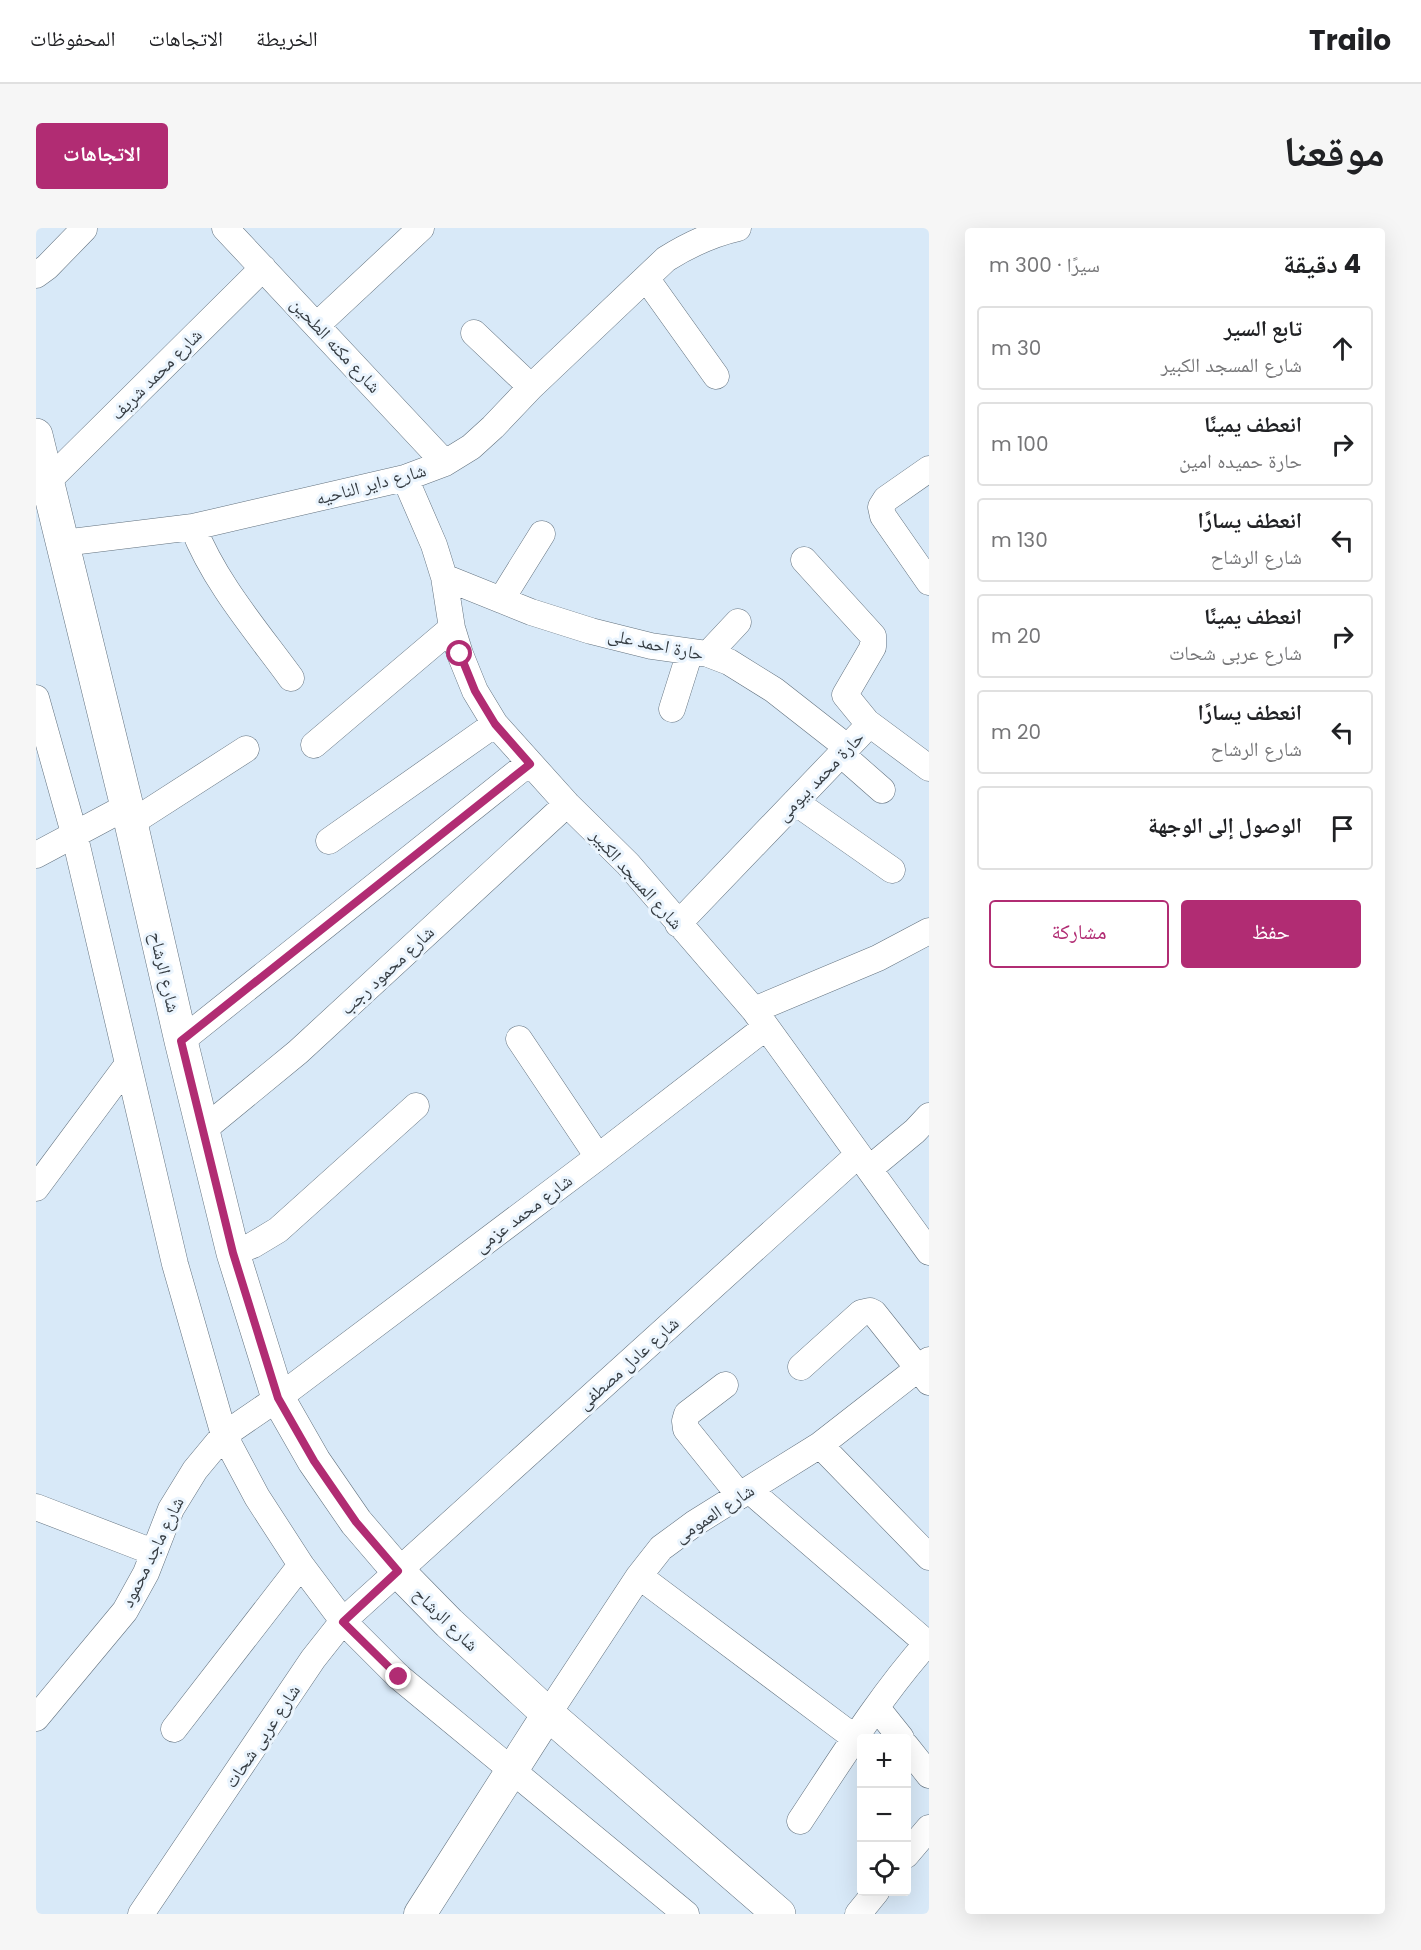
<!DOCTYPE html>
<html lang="ar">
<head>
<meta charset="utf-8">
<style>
	body { margin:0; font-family:Poppins,"Noto Naskh Arabic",sans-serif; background:#f6f6f6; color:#202124; direction:rtl }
	.controls { position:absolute; right:18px; bottom:18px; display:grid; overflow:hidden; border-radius:6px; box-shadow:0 6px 24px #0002 }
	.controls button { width:54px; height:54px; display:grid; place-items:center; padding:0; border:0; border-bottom:2px solid #e0e0e0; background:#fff; color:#202124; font:30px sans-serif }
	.stop { position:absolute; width:18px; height:18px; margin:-14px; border:4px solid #b12c73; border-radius:50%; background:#fff }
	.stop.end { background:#b12c73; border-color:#fff; box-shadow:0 2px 6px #0008 }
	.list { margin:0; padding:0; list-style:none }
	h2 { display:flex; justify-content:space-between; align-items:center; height:78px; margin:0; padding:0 24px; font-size:26px }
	h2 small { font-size:20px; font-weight:400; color:#757577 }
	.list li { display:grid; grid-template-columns:39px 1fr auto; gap:18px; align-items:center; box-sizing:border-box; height:84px; margin:0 12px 12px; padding:0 12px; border:2px solid #e0e0e0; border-radius:6px }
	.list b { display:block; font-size:22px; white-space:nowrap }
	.list p { margin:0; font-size:20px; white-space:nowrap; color:#757577 }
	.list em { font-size:20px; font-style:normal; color:#757577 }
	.actions { display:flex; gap:12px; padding:18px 24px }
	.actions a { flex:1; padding:14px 0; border:2px solid #b12c73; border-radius:6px; text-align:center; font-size:21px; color:#b12c73 }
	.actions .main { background:#b12c73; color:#fff }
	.icon { flex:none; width:33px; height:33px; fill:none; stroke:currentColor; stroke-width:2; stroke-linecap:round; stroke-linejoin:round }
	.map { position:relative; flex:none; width:893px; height:1686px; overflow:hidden; direction:ltr; border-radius:6px }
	header { display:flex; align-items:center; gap:36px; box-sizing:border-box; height:84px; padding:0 30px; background:#fff; border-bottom:2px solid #e0e0e0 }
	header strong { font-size:28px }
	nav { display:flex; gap:33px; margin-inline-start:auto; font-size:21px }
	.intro { display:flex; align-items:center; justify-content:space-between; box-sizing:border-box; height:144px; padding:0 36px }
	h1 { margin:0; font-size:42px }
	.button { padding:15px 27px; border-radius:6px; background:#b12c73; color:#fff; font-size:21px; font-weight:700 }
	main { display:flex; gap:36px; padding:0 36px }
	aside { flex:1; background:#fff; border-radius:6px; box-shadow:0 6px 24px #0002 }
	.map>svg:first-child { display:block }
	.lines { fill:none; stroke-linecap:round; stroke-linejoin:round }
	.minor-casing { stroke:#62717e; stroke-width:27 }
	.tertiary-casing { stroke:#62717e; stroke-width:33 }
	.secondary-casing { stroke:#62717e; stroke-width:34 }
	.minor { stroke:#fff; stroke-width:26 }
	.tertiary { stroke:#fff; stroke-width:32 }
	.secondary { stroke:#fff; stroke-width:33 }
	.route { stroke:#b12c73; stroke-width:8 }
	.labels { text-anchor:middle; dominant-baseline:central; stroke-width:6; stroke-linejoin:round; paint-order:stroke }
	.street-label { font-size:18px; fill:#363d43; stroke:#ebf5fe }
</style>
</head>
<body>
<header>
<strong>Trailo</strong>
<nav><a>الخريطة</a><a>الاتجاهات</a><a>المحفوظات</a></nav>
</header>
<div class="intro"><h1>موقعنا</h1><a class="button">الاتجاهات</a></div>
<main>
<aside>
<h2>4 دقيقة<small>سيرًا · 300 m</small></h2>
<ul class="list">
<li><svg class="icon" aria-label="ahead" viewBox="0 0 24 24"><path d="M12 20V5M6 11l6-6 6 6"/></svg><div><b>تابع السير</b><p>شارع المسجد الكبير</p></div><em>30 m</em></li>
<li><svg class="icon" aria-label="right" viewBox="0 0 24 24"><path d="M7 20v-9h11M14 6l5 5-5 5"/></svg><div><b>انعطف يمينًا</b><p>حارة حميده امين</p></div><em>100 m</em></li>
<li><svg class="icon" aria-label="left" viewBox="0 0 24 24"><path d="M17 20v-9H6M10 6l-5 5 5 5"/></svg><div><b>انعطف يسارًا</b><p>شارع الرشاح</p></div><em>130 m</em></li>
<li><svg class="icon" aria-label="right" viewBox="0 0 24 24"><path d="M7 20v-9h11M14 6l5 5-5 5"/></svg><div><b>انعطف يمينًا</b><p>شارع عربى شحات</p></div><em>20 m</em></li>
<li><svg class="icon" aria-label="left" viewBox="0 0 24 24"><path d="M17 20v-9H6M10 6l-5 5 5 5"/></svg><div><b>انعطف يسارًا</b><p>شارع الرشاح</p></div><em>20 m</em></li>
<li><svg class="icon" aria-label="arrive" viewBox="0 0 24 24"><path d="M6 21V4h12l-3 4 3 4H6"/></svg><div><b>الوصول إلى الوجهة</b></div></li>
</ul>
<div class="actions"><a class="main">حفظ</a><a>مشاركة</a></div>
</aside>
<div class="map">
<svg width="893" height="1686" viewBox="0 0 893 1686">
	<rect width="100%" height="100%" fill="#d8e9f8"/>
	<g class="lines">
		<defs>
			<path id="minor" d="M189,0L409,235
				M0,47L11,39L48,1
				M610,50L680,148
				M281,97L385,0
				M438,105L495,159
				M893,241L850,271L845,279L847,288L893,354
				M369,250L398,317L408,349L416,400L424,426L439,463L459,496L531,576L592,636L718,782L893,1024
				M12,253L227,40
				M157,299C179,355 220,402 255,450
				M27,315L157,299L369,250L409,235L435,219L457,199L495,159L630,31C654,16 675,6 702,0
				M408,349L495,384L555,403L615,418L672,426L693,434L738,462L812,520
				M465,372L506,306
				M672,426L702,394
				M0,470L38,605L139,1036L188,1207L221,1269L265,1337L307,1393L363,1449L650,1686
				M636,481L654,424
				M831,494L893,540
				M278,517L416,400
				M805,526L846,562
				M759,574L856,642
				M95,595L210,521
				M293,613L459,496
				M0,627L90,579
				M642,696L830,500L831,494L809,467L837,419V408L768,332
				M718,782L842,730L893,703
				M483,811L562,929
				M145,813L493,535
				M167,902L262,824L531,576
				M833,941L879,903L893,888
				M0,960L92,836
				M197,1025L217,1017L242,1002L380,878
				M765,1139L825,1085L834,1083L838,1085L893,1154
				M689,1157L651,1186L649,1193L650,1201L704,1268
				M784,1217L893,1329
				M713,1262L893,1417
				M0,1279L117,1324
				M603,1348L819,1510
				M841,1480L865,1510
				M512,1486L603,1348L625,1320L659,1295L784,1217L893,1132
				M0,1490L89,1383L110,1345L135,1281L159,1242L188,1207L242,1170L562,929L730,799
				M138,1501L265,1337
				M870,1518L893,1547
				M764,1593C805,1531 844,1468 893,1413
				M870,1627L893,1600
				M105,1686L277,1431L307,1393L822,927
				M822,1686L840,1664"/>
			<path id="tertiary" d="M384,1686L512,1486"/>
			<path id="secondary" d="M0,207L95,595L145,813L197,1025L242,1170L278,1233L320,1294L362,1343L413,1395L512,1486L743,1686"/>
		</defs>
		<use href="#minor" class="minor-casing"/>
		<use href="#tertiary" class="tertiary-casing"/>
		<use href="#secondary" class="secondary-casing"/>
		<use href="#minor" class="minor"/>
		<use href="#tertiary" class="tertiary"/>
		<use href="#secondary" class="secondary"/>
	</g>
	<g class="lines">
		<path class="route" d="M363,1449L307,1394L362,1343L320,1294L278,1233L242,1170L197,1025L145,813L494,536L459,496L439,463L424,426"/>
	</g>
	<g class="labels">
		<g class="street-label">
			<text transform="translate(300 117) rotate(47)">شارع مكنه الطحين</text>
			<text transform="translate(120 146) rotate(-45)">شارع محمد شريف</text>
			<text transform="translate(335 256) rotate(-15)">شارع داير الناحيه</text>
			<text transform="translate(620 416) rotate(12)">حارة احمد على</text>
			<text transform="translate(784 548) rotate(-46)">حارة محمد بيومى</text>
			<text transform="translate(601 651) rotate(48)">شارع المسجد الكبير</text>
			<text transform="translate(351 742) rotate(-43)">شارع محمود رجب</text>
			<text transform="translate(129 744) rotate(77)">شارع الرشاح</text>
			<text transform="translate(487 985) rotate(-37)">شارع محمد عزمى</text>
			<text transform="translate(592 1135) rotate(-42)">شارع عادل مصطفى</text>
			<text transform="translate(678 1285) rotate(-33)">شارع العمومى</text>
			<text transform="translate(116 1324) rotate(-64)">شارع ماجد محمود</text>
			<text transform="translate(410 1391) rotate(44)">شارع الرشاح</text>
			<text transform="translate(226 1508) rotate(-56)">شارع عربى شحات</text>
		</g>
	</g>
</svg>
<div class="controls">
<button>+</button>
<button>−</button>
<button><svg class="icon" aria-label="locate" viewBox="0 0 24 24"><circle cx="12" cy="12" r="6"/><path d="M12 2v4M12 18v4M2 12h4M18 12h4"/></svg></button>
</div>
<div class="stop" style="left:424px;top:426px"></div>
<div class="stop end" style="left:363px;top:1449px"></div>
</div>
</main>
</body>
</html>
